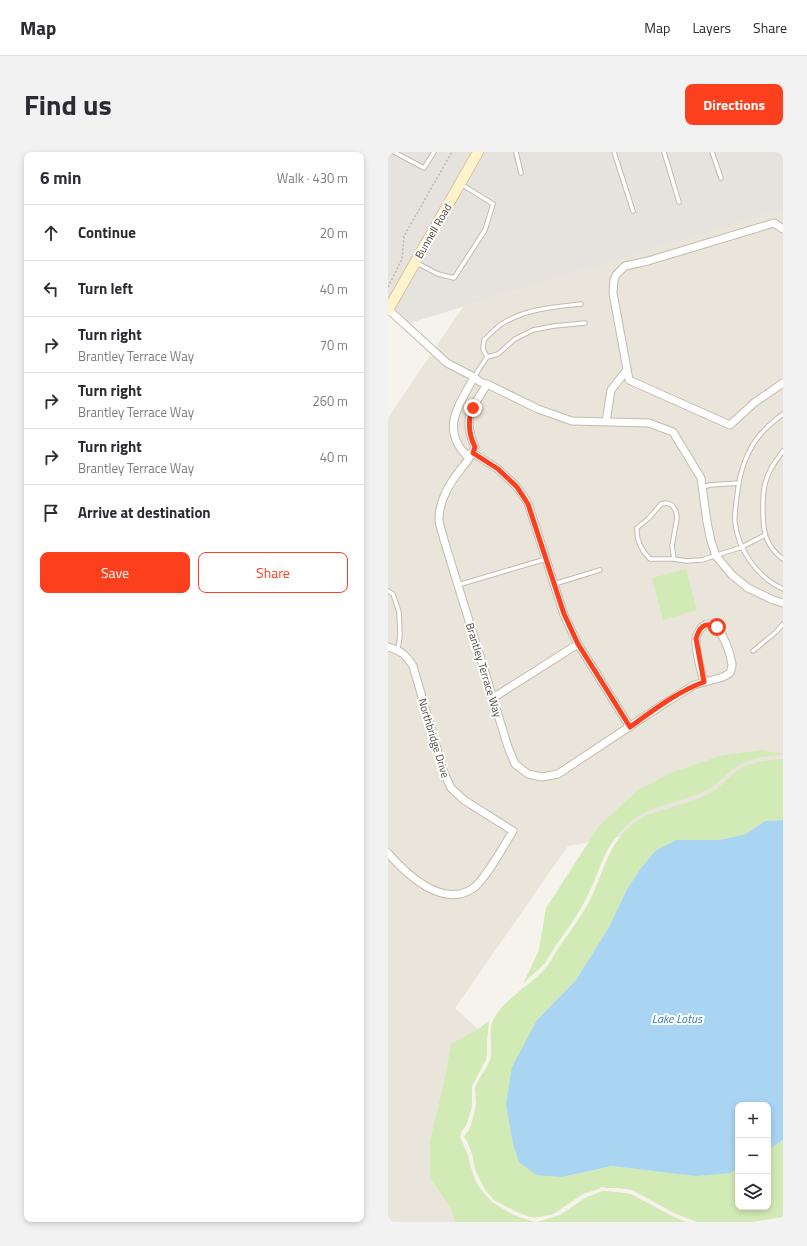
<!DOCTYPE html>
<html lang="en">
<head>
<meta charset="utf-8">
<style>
	body { margin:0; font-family:"Titillium Web",sans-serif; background:#f2f2f3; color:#2b2b33 }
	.controls { position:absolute; right:12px; bottom:12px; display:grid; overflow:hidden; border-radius:8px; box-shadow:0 2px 6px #0003 }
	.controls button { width:36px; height:36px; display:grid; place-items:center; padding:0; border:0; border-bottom:1px solid #e1e1e2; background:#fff; color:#2b2b33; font:20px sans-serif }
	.stop { position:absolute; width:12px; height:12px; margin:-9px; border:3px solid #fc3f1d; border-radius:50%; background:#fff }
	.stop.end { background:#fc3f1d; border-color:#fff; box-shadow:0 1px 4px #0008 }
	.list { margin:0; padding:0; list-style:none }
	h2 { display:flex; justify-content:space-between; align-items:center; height:52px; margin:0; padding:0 16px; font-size:17px }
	h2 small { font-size:13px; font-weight:400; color:#7c7c81 }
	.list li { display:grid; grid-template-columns:26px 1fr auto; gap:12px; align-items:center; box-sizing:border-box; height:56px; padding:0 16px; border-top:1px solid #e1e1e2 }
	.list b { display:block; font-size:15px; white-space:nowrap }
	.list p { margin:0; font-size:13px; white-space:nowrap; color:#7c7c81 }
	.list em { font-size:13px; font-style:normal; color:#7c7c81 }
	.actions { display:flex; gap:8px; padding:12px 16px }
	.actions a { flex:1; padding:9px 0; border:1px solid #fc3f1d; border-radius:8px; text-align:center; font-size:14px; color:#fc3f1d }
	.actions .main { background:#fc3f1d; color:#fff }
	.icon { flex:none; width:22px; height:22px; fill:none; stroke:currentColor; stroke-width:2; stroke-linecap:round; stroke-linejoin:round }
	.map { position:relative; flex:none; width:395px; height:1070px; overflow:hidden; border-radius:8px }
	header { display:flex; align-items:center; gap:24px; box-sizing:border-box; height:56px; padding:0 20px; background:#fff; border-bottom:1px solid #e1e1e2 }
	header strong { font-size:19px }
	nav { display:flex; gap:22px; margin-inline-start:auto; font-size:14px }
	.intro { display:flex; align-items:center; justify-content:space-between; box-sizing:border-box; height:96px; padding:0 24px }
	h1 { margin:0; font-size:28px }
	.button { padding:10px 18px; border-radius:8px; background:#fc3f1d; color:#fff; font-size:14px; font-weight:700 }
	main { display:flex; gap:24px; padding:0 24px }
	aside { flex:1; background:#fff; border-radius:8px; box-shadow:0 2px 6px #0003 }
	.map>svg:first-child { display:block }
	.residential { fill:#eae5da }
	.industrial { fill:#e6e2dd }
	.green { fill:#d2eab5 }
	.water { fill:#a9d4f2 }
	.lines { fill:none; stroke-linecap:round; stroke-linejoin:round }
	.lane-casing { stroke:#c2bbae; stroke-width:5.5 }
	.street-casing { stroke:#c2bbae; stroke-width:9 }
	.secondary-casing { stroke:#d6c79b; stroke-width:12 }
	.path { stroke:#c4b79f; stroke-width:1.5; stroke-dasharray:2 2; stroke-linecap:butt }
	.lane { stroke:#fff; stroke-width:3.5 }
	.street { stroke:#fff; stroke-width:7 }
	.secondary { stroke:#fff3cd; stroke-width:10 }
	.route { stroke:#fc3f1d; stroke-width:5 }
	.labels { text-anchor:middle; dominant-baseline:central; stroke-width:4; stroke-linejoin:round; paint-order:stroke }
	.street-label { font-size:11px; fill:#4b4439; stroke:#fff }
	.water-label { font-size:12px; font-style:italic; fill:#2e7ab2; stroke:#fff }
</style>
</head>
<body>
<header>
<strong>Map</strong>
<nav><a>Map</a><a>Layers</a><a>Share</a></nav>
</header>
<div class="intro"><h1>Find us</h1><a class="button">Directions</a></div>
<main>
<aside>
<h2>6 min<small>Walk · 430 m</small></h2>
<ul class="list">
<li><svg class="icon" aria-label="ahead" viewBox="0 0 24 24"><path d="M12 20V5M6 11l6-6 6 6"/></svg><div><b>Continue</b></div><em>20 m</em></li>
<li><svg class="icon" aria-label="left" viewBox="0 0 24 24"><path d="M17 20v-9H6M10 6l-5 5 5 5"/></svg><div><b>Turn left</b></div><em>40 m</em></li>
<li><svg class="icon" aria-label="right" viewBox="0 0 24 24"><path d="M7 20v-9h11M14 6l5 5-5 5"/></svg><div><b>Turn right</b><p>Brantley Terrace Way</p></div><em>70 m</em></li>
<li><svg class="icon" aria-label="right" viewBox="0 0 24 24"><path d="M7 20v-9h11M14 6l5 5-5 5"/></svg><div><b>Turn right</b><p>Brantley Terrace Way</p></div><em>260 m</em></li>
<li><svg class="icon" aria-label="right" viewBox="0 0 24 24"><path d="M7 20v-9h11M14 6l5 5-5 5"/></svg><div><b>Turn right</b><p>Brantley Terrace Way</p></div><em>40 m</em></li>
<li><svg class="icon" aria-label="arrive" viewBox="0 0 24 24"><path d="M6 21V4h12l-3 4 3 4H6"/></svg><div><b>Arrive at destination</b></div></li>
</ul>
<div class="actions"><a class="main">Save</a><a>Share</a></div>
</aside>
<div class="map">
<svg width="395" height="1070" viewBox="0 0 395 1070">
	<rect width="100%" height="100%" fill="#f6f3ec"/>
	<path class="residential" d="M395,56V623L247,682L180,694L67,856L90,877L63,893L57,925L42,988V1026L63,1057L67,1070H0V266L75,155Z"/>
	<path class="industrial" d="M0,0H85L0,148Z
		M95,0H395V57L22,171L6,156Z"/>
	<path class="green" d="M298,417L309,458L275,468L264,426Z
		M374,598L395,602V603C378,604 360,606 346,616C337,623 330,632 320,637C296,651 265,651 242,670C216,692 212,719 198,747C189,764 179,778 168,793C164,799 161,805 157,811C150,819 142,824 135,832L151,798L158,756L211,674L249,639L280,622L332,604Z
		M395,607V668L377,669L358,682L331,688H288L267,699L253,716L239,737L221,775L188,828L149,868L174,1025L224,1014L263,1018L342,1021L350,1017V1055H380V998L395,988V1065L364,1070H309L286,1061L244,1038L230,1036H219L213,1035L211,1037L195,1042L170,1059L165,1062L147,1066L136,1063L127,1059L106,1048L98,1039L93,1030L87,1017L84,1002L80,991L76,985C77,982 79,981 81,978C83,974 88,956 88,952C88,947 87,941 87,937C89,925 103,915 103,901C104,892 101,881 104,871C113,847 145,833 160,813C164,807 167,801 171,795C182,780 192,766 201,750C218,717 219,687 255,665C260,662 267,661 272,659C288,654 306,649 321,642C332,636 339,626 349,619C362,610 379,608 395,607Z
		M101,869L99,890V902L98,908L84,934V955L78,974L73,980L72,985L80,1003L84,1019L89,1032L96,1041L104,1050L126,1063L146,1070H67L63,1057L42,1026V988L57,925L63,892L90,877Z
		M214,1039L229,1040L243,1042L284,1064L298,1070H149L172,1063L197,1046Z"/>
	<path class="water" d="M395,668V988L380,998V953H350V1017L342,1021L308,1024L224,1014L174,1025L148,1023L131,1010L125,992L118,952L124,915L149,868L188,828L221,775L239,737L253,716L267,699L288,688H331L358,682L377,669Z"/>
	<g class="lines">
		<defs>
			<path id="lane" d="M6,0L36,16L46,0
				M128,0L133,21
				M226,0L245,59
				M276,0L291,50
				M324,0L333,26
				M27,110L50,122L66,126L97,78L105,52L73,32
				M99,205L110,202L127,187L145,178L166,174L197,171
				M86,225L99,205L95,197L96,188C101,183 106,178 112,173C136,157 165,155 193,152
				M395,262C382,272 369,283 362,298C356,309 352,323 350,336C349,347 346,359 347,370C350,398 369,425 395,437
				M395,299C387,310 380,319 377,332C374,344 374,373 378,385C381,393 388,402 395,407
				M315,335L322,333L351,331
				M286,407L284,394L289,366L288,359L284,353L278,351L273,352L261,366L249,376C248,389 253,398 262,407H286L298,409L314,408L354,395L377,383
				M166,432L212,418
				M70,433L158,407
				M0,439L5,442L11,460L12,484L10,497
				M365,499L388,480L395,472"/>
			<path id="street" d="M395,77L386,71L260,109L237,114L228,123L226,128L225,141L241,228L342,273L366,251L395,231
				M0,157L59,211L86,225L92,230L99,232L150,257L184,269L261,271L285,280L313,326L319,370L323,389L328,404L344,423L360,436L385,448L395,451
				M86,225C72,252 52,276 78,303L85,301L110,317L129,335L140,351L176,463L190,492L242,575
				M99,232C94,241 84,254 82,263C79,272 83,287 87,295C84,304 78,311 72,318C61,332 51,349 51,367C51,374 55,381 56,388L120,595L127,612L140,622L154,625L170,622L274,553L306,533L335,525L342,521C343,518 344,515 344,512C342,501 330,459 313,476C311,479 308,483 308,487C307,498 313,519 316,530
				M218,270L223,238L239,218
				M0,495C14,499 17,502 25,514L56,621L63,636L76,648L125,679C116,693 97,729 84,737C54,756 18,722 0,701
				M105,546L190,492"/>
			<path id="secondary" d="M0,158L90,0"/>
		</defs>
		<use href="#lane" class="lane-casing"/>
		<use href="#street" class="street-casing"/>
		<use href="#secondary" class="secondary-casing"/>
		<path class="path" d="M0,135L14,107L16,84L64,0"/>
		<use href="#lane" class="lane"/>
		<use href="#street" class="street"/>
		<use href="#secondary" class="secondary"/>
	</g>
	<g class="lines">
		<path class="route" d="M85,256C79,268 81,283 87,295L85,301L110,317L129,335L140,352L176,462L190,492L242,575C263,560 292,538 316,530L308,487C311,475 317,469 329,475"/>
	</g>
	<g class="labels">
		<g class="street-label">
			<text transform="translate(45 79) rotate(-60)">Bunnell Road</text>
			<text transform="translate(96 518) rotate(73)">Brantley Terrace Way</text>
			<text transform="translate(46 586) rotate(73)">Northbridge Drive</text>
		</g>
		<g class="water-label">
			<text x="289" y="866">Lake Lotus</text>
		</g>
	</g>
</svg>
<div class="controls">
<button>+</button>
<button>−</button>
<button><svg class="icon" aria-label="layers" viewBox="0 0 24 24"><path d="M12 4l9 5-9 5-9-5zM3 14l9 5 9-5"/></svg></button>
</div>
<div class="stop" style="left:329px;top:475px"></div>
<div class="stop end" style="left:85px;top:256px"></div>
</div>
</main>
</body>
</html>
